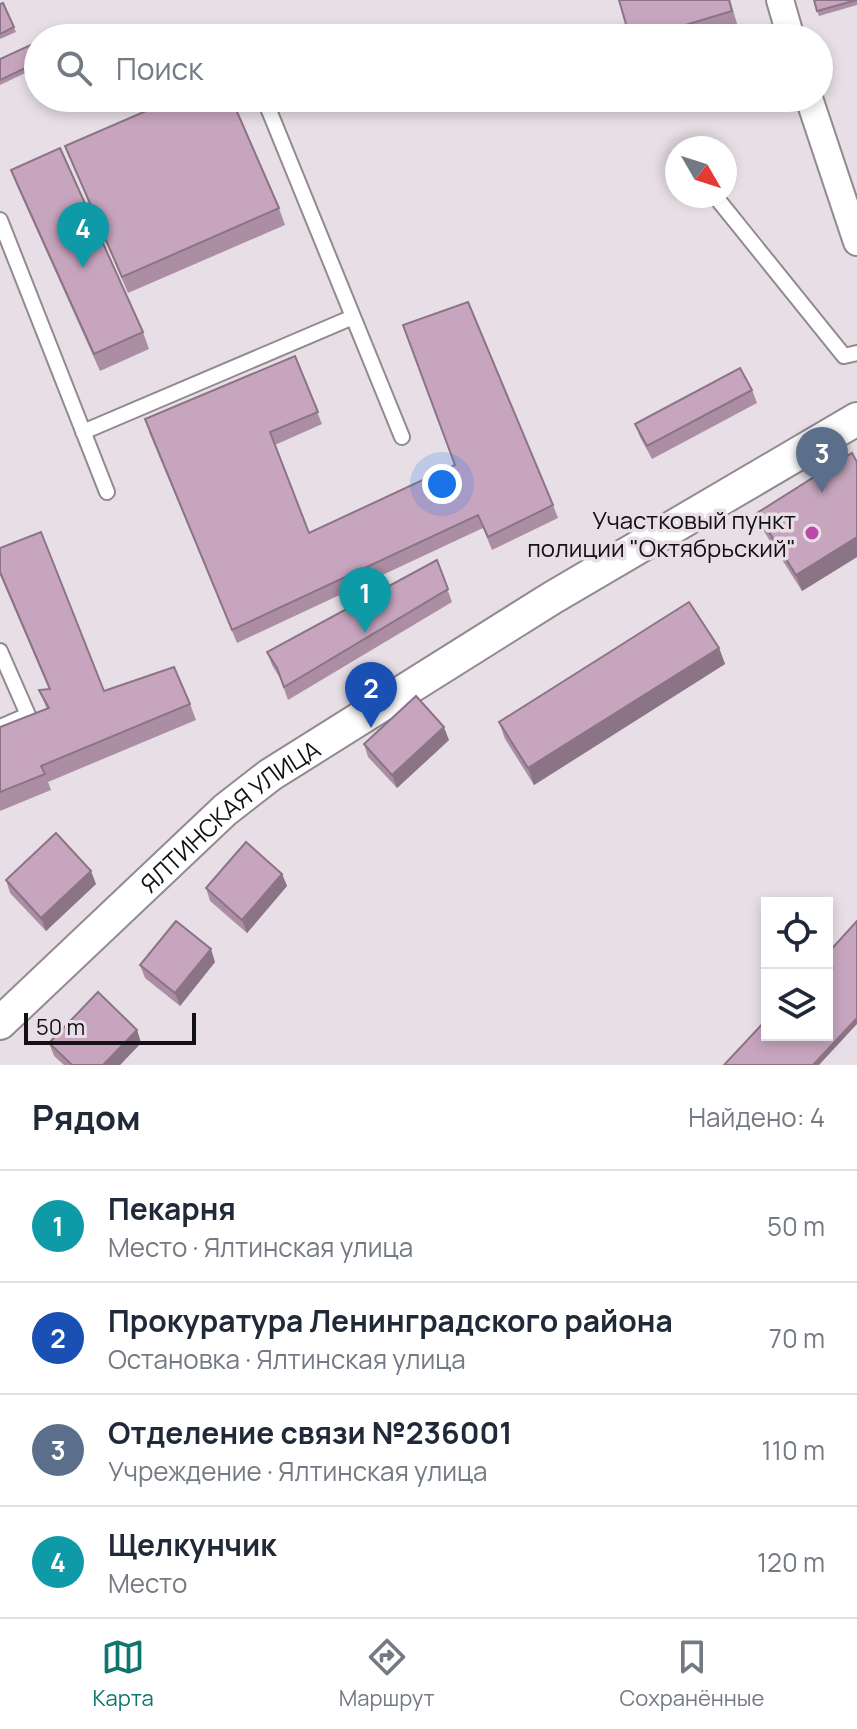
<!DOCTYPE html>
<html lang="ru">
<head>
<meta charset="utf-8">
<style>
	body { margin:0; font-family:Manrope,sans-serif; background:#f2f2f3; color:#1f2937 }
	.controls { position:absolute; right:24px; bottom:24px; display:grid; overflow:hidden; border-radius:0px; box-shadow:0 4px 12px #0003 }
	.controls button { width:72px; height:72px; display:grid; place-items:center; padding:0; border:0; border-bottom:2px solid #e0e1e3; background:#fff; color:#1f2937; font:40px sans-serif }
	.compass { position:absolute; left:665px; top:136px; width:72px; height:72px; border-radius:50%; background:#fff; box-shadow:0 4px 12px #0003; rotate:129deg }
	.scale { position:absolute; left:24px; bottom:20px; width:172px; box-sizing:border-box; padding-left:8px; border:4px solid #131113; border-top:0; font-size:22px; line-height:28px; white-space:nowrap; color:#131113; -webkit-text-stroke:6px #e7dfe5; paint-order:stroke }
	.you { position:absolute; left:442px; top:484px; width:28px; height:28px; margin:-20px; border:6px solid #fff; border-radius:50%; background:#1a73e8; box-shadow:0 0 0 12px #1a73e833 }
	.badge { display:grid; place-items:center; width:52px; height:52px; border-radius:50%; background:#0f766e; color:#fff; font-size:26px; font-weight:700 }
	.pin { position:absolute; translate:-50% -66px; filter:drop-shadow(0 2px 4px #0008) }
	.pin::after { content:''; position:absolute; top:42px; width:28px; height:24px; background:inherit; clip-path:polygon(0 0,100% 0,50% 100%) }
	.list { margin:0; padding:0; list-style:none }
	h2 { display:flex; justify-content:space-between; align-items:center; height:104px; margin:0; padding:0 32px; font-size:34px }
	h2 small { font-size:26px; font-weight:400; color:#747a83 }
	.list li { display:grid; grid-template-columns:52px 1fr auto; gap:24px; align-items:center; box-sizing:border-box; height:112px; padding:0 32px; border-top:2px solid #e0e1e3 }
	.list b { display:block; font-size:30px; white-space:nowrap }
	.list p { margin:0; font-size:26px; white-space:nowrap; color:#747a83 }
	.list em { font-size:26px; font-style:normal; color:#747a83 }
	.icon { flex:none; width:44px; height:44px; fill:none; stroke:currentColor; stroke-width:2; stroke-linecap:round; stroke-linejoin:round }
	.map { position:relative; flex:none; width:857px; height:1065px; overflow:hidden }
	.search { position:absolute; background:#fff; box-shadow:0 4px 12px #0003; left:24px; right:24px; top:24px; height:88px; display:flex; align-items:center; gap:20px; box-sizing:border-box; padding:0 28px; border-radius:44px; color:#747a83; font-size:30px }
	.sheet { height:552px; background:#fff }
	nav { display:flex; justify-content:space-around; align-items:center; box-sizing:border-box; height:112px; border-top:2px solid #e0e1e3; background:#fff; font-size:22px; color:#747a83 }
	nav a { display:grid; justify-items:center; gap:4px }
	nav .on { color:#0f766e }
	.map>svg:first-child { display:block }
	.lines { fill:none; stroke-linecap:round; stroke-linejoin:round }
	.service-casing { stroke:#928a90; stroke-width:18 }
	.minor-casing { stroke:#928a90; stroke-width:30 }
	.tertiary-casing { stroke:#928a90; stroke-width:36 }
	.service { stroke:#fff; stroke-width:14 }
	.minor { stroke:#fff; stroke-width:26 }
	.tertiary { stroke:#fff; stroke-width:32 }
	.wall { fill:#ab8ea4 }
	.shaded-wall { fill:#8b7486 }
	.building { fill:#c7a5bf; stroke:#8b7486; stroke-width:2 }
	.poi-dot { fill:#b84aa8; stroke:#e7dfe5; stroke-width:3 }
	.labels { text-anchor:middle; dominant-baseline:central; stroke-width:7; stroke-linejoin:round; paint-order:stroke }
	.poi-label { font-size:24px; fill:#131113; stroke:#e7dfe5; text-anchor:end }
	.street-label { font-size:24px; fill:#131113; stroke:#e7dfe5 }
</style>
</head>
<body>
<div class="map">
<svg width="857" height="1065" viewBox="0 0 857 1065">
	<rect width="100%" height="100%" fill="#e7dfe5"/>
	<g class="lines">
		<defs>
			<path id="service" d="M264,98L402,437
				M715,196L844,356L857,353
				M0,220L107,492
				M83,432L353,317
				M0,651L28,715L0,727"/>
			<path id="minor" d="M780,0L791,38
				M809,98L857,242"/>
			<g id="tertiary">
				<path id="s1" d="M0,1023L225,810L270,775L552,598L857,419"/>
			</g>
		</defs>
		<use href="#service" class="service-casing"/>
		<use href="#minor" class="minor-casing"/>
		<use href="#tertiary" class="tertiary-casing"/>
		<use href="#service" class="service"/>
		<use href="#minor" class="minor"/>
		<use href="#tertiary" class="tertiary"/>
	</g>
	<path class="wall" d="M730,0L738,27L703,38H630Z
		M857,0V5L819,16L817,11Z
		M3,3L16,32L0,39V4Z
		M38,49V67L0,85V59Z
		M65,146L279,208L285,225L128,293Z
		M11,170L143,332L149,349L100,371L17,186Z
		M295,356L322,424L275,445L309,533L553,505L558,518L492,550L483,528L237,643L149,432Z
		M752,390L757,403L652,459L640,437L635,424Z
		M857,462V557L802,591L763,530L757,513Z
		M0,548L104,691L190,704L196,720L48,782L51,790L0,811V727L47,709L39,690L49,689L0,575Z
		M437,560L452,602L288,700L281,680L272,665L267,652Z
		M719,648L725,664L534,785L505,739L499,722Z
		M449,740L397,788L368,757L364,744Z
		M282,874L287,886L247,933L210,901L206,888Z
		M6,880L96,884L46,931L10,893Z
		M215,962L180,1006L145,978L140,965Z
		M137,1030L141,1043L120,1065H64L54,1056L49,1043Z"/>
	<path class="shaded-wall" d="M857,537V557L802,591L796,575Z
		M719,648L725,664L534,785L528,768Z
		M444,727L449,740L397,788L392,775Z
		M91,871L96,884L46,931L41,918Z
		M282,874L287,886L247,933L242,920Z
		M211,949L215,962L180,1006L175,993Z
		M857,1018V1024L819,1065H813Z
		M137,1030L141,1043L120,1065H103Z"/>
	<path class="building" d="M619,0H729L732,11L642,38H630Z
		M814,0H857L817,11Z
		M3,3L14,27L0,34V4Z
		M35,43L38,49V62L0,80V59Z
		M176,98H231L279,208L122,277L65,146Z
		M60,148L143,332L94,354L11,170Z
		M468,302L553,505L488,537L478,515L232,630L145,419L295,356L318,412L270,432L309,533L455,465L403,325Z
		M740,368L752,390L647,446L635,424Z
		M852,453L857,462V537L796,575L757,513Z
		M41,532L104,691L174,667L190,704L41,766L45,774L0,792V727L49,708L39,690L50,689L0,572V548Z
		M437,560L448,589L284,687L277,668L267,652Z
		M689,602L719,648L528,768L499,722Z
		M416,696L444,727L392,775L364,744Z
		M56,833L91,871L41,918L6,880Z
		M246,842L282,874L242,920L206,888Z
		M176,921L211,949L175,993L140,965Z
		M857,921V1018L813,1065H724L767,1019V1035H827V954Z
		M98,992L137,1030L103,1065H72L49,1043Z"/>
	<circle class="poi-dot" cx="812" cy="533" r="8"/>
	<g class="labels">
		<g class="poi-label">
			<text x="796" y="519">Участковый пункт<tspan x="796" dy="28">полиции "Октябрьский"</tspan></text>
		</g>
		<g class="street-label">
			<text stroke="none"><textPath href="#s1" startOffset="310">ЯЛТИНСКАЯ УЛИЦА</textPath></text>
		</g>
	</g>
</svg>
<div class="controls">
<button><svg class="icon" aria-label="locate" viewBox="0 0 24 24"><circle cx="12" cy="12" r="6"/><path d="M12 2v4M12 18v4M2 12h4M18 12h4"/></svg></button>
<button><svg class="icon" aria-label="layers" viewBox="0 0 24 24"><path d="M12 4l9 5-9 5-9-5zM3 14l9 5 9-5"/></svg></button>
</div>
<svg class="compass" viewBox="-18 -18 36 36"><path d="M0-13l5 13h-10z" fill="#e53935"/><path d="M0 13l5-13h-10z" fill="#747a83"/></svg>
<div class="scale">50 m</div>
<div class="you"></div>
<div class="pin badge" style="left:365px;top:633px;background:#0f9aa8">1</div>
<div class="pin badge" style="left:371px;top:728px;background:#1a4fb4">2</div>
<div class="pin badge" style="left:822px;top:493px;background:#5c6f8a">3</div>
<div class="pin badge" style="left:83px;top:268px;background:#0f9aa8">4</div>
<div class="search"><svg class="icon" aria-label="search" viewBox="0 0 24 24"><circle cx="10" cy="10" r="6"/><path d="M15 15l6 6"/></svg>Поиск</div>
</div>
<section class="sheet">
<h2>Рядом<small>Найдено: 4</small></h2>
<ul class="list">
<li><span class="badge" style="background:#0f9aa8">1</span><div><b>Пекарня</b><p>Место · Ялтинская улица</p></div><em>50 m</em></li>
<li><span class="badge" style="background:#1a4fb4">2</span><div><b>Прокуратура Ленинградского района</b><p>Остановка · Ялтинская улица</p></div><em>70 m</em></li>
<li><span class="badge" style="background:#5c6f8a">3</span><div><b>Отделение связи №236001</b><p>Учреждение · Ялтинская улица</p></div><em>110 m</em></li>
<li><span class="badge" style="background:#0f9aa8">4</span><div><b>Щелкунчик</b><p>Место</p></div><em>120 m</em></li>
</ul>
</section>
<nav>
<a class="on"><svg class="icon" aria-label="map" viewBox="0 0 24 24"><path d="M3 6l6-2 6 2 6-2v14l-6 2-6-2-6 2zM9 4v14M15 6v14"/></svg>Карта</a>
<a><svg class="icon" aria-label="directions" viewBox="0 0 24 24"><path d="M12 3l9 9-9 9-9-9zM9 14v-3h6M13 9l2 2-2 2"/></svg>Маршрут</a>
<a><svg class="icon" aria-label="saved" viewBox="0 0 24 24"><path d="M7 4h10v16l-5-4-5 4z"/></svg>Сохранённые</a>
</nav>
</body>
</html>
